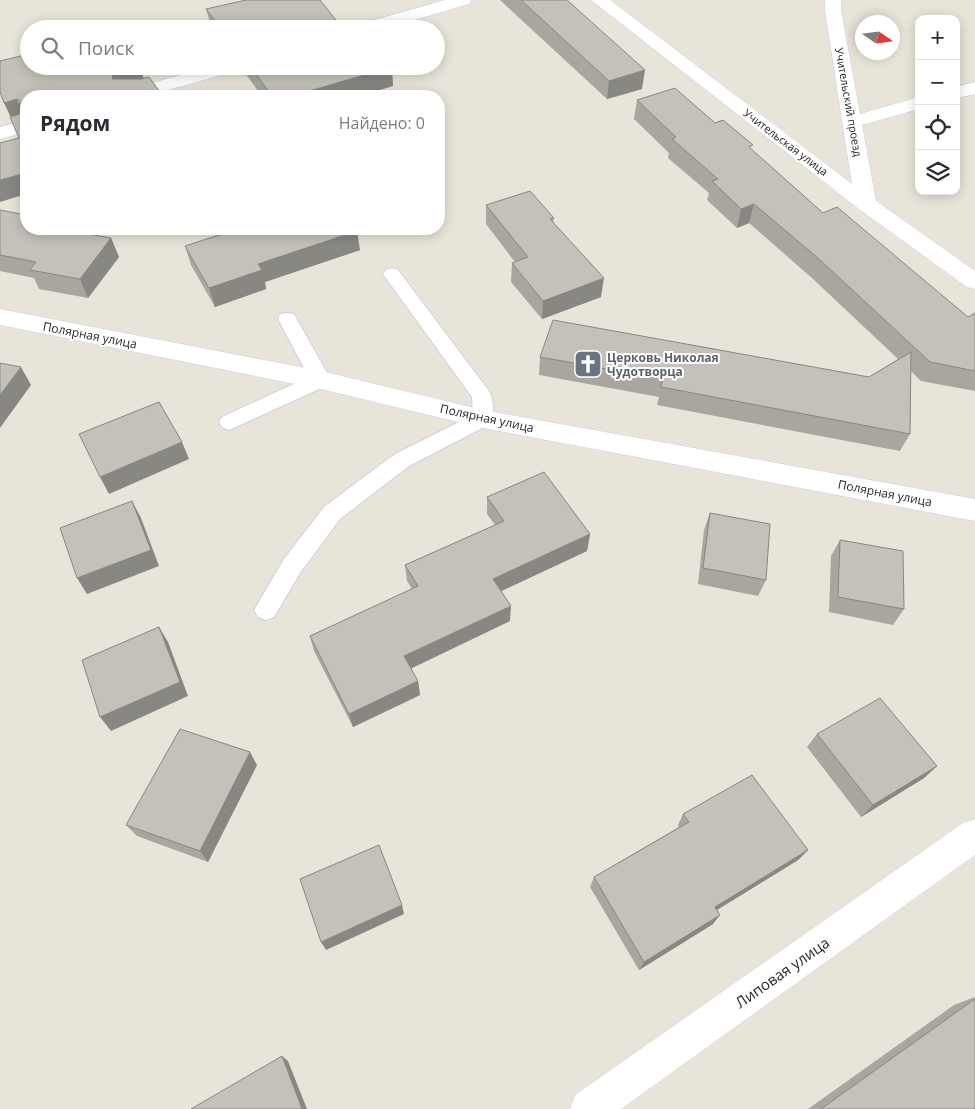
<!DOCTYPE html>
<html lang="ru">
<head>
<meta charset="utf-8">
<style>
	body { margin:0; font-family:"Open Sans",sans-serif; background:#f7f7f7; color:#2b2b33 }
	.controls { position:absolute; right:15px; top:15px; display:grid; overflow:hidden; border-radius:10px; box-shadow:0 2px 12px #0003 }
	.controls button { width:45px; height:45px; display:grid; place-items:center; padding:0; border:0; border-bottom:1px solid #e1e1e2; background:#fff; color:#2b2b33; font:25px sans-serif }
	.compass { position:absolute; left:855px; top:15px; width:45px; height:45px; border-radius:50%; background:#fff; box-shadow:0 2px 12px #0003; rotate:103deg }
	.list { margin:0; padding:0; list-style:none }
	h2 { display:flex; justify-content:space-between; align-items:center; height:65px; margin:0; padding:0 20px; font-size:21px }
	h2 small { font-size:16px; font-weight:400; color:#7c7c81 }
	.icon { flex:none; width:28px; height:28px; fill:none; stroke:currentColor; stroke-width:2; stroke-linecap:round; stroke-linejoin:round }
	.map { position:relative; flex:none; width:975px; height:1109px; overflow:hidden }
	.search { position:absolute; background:#fff; box-shadow:0 2px 12px #0003; left:20px; top:20px; width:425px; height:55px; display:flex; align-items:center; gap:12px; box-sizing:border-box; padding:0 18px; border-radius:28px; color:#7c7c81; font-size:19px }
	.panel { position:absolute; background:#fff; box-shadow:0 2px 12px #0003; left:20px; top:90px; width:425px; height:145px; border-radius:20px }
	.map>svg:first-child { display:block }
	.lines { fill:none; stroke-linecap:round; stroke-linejoin:round }
	.service-casing { stroke:#cfcfdf; stroke-width:2 }
	.minor-casing { stroke:#cfcfdf; stroke-width:1 }
	.service { fill:#fff; fill-rule:evenodd }
	.minor { fill:#fff; fill-rule:evenodd }
	.wall { fill:#a8a69f }
	.shaded-wall { fill:#888782 }
	.building { fill:#c3c1b9; stroke:#888782 }
	.labels { text-anchor:middle; dominant-baseline:central; stroke-width:4; stroke-linejoin:round; paint-order:stroke }
	.far-street-label { font-size:11px; fill:#272727; stroke:#fff }
	.street-label { font-size:12px; fill:#272727; stroke:#fff }
	.worship-label { font-size:12px; font-weight:bold; fill:#5b616d; stroke:#fff; text-anchor:start }
	.near-street-label { font-size:15px; fill:#272727; stroke:#fff }
</style>
</head>
<body>
<div class="map">
<svg width="975" height="1109" viewBox="0 0 975 1109">
	<rect width="100%" height="100%" fill="#e8e4d9"/>
	<g class="lines">
		<defs>
			<path id="service" d="M392,268L398,270L489,391C494,400 495,416 490,424L409,466L340,519L300,573L274,617L266,620L258,617L254,610L284,559L324,507L395,454L473,415L472,397L383,274L386,270Z
				M287,313L294,314L331,380L328,385L236,427L229,430L222,427L219,422L222,417L309,377L278,319L280,314Z"/>
			<path id="minor" d="M445,0H471L469,4L383,29H355L357,25Z
				M591,0H610L852,184L825,10V0H841V10L860,114L919,97V109L862,125L876,201L975,271V289L967,287L859,209Z
				M212,66H242L239,70L147,96H119L121,92Z
				M975,82V94L956,98V87Z
				M26,120V132L0,139V127Z
				M0,309L321,371L483,410L975,499V521L483,428L321,389L0,325Z
				M975,819V855L621,1109H570L575,1095L963,823Z"/>
		</defs>
		<use href="#service" class="service-casing"/>
		<use href="#minor" class="minor-casing"/>
		<use href="#service" class="service"/>
		<use href="#minor" class="minor"/>
	</g>
	<path class="wall" d="M500,0H567L642,89L607,99Z
		M206,9L343,29H212Z
		M241,66H391L393,86L359,96H262L242,69Z
		M637,100L715,123L752,150L823,213L968,317L975,313V391L921,381L911,371L910,434L900,451L657,405L659,397L539,375L540,357L869,377L898,359L812,278L749,223L737,228L707,200L709,193L668,158L669,153L634,119Z
		M486,205L554,218L553,223L601,297L542,319L511,282L512,263L515,262L486,224Z
		M0,210L26,229L111,238L119,257L88,298L39,289L34,278L0,271Z
		M185,246L360,250L265,282L266,289L215,307L191,265Z
		M487,497L590,534L587,551L501,591L510,621L411,668L418,681L420,695L353,727L314,651L310,636L412,589L407,581L405,565L495,525L487,514Z
		M710,513L766,580L758,596L698,584L704,530Z
		M840,540L904,609L893,625L829,612L831,556Z
		M817,734L937,766L924,778L861,817L807,747Z
		M257,765L208,862L137,836L126,825Z
		M683,814L808,850L798,860L717,910L713,924L639,970L590,887L594,877L679,827L678,825Z
		M975,997V1109H808L954,1005Z"/>
	<path class="shaded-wall" d="M133,66H140L145,83L112,79L114,71Z
		M392,67L393,86L359,96H292Z
		M645,70L642,89L607,99L609,81Z
		M17,99L26,118L13,122L4,103Z
		M26,173V194L0,202V180Z
		M754,204L749,223L737,228L741,209Z
		M357,231L360,250L265,282L266,289L215,307L209,288L258,264Z
		M111,238L119,257L88,298L80,279Z
		M604,278L601,297L542,319L543,301Z
		M21,367L31,385L0,428V395Z
		M182,442L189,459L109,494L100,477Z
		M132,501L141,518L159,566L87,594L77,578Z
		M590,534L587,551L493,595V579Z
		M511,606L510,621L406,671L404,656Z
		M159,627L168,642L188,696L111,731L100,717Z
		M418,681L420,695L353,727L349,714Z
		M250,752L257,765L208,862L200,851Z
		M937,766L924,778L861,817L873,805Z
		M808,850L798,860L707,916L715,907Z
		M402,905L404,914L326,950L321,942Z
		M720,915L713,924L639,970L644,962Z
		M282,1056L288,1061L307,1109H302Z"/>
	<path class="building" d="M246,0H320L343,29H221L206,9Z
		M521,0H567L645,70L609,81Z
		M29,54V66H133L114,71L112,79H141L149,77L163,96H26V173L0,180V143L19,138L10,117L19,114L20,101L17,99L4,103L0,92V61Z
		M250,66H391L392,67L292,96H272Z
		M675,88L715,123L723,120L753,145L749,147L823,213L837,207L968,317L975,313V371L930,362L819,259L754,204L741,209L712,181L718,179L672,139L676,137L637,100Z
		M530,191L554,218L550,219L604,278L543,301L512,263L528,257L486,205Z
		M0,210L26,215V229H61L111,238L80,279L30,270L36,262L0,255Z
		M238,229H355L357,231L258,264L262,270L209,288L185,246Z
		M553,320L869,377L911,352L910,434L661,387L663,379L540,357Z
		M0,363L21,367L0,395Z
		M159,402L182,442L100,477L79,434Z
		M544,472L590,534L493,579L511,606L404,656L418,681L349,714L310,636L418,586L405,565L504,521L487,497Z
		M132,501L151,550L77,578L60,528Z
		M710,513L770,524L766,580L703,568Z
		M840,540L903,551L904,609L838,597Z
		M159,627L180,682L100,717L82,660Z
		M880,698L937,766L873,805L817,734Z
		M180,729L250,752L200,851L126,825Z
		M752,775L808,850L715,907L720,915L644,962L594,877L689,822L683,814Z
		M379,845L402,905L321,942L300,879Z
		M975,999V1109H821Z
		M282,1056L302,1109H191Z"/>
	<defs>
		<symbol id="church-square" viewBox="-11 -11 22 22"><rect x="-9" y="-9" width="18" height="18" rx="4" fill="#6b7280" stroke="#fff"/><path d="M-1.2-6h2.4v3.5h3.3v2.4h-3.3V6h-2.4V-.1h-3.3v-2.4h3.3Z" fill="#fff"/></symbol>
	</defs>
	<g fill-rule="evenodd">
		<use href="#church-square" x="572" y="348" width="32" height="32"/>
	</g>
	<g class="labels">
		<g class="far-street-label">
			<text transform="translate(849 102) rotate(80)">Учительский проезд</text>
			<text transform="translate(786 142) rotate(37)">Учительская улица</text>
		</g>
		<g class="street-label">
			<text transform="translate(90 335) rotate(11)">Полярная улица</text>
			<text transform="translate(487 418) rotate(12)">Полярная улица</text>
			<text transform="translate(885 493) rotate(11)">Полярная улица</text>
		</g>
		<g class="worship-label">
			<text x="607" y="357">Церковь Николая<tspan x="607" dy="14">Чудотворца</tspan></text>
		</g>
		<g class="near-street-label">
			<text transform="translate(782 972) rotate(-35)">Липовая улица</text>
		</g>
	</g>
</svg>
<div class="controls">
<button>+</button>
<button>−</button>
<button><svg class="icon" aria-label="locate" viewBox="0 0 24 24"><circle cx="12" cy="12" r="6"/><path d="M12 2v4M12 18v4M2 12h4M18 12h4"/></svg></button>
<button><svg class="icon" aria-label="layers" viewBox="0 0 24 24"><path d="M12 4l9 5-9 5-9-5zM3 14l9 5 9-5"/></svg></button>
</div>
<svg class="compass" viewBox="-18 -18 36 36"><path d="M0-13l5 13h-10z" fill="#e53935"/><path d="M0 13l5-13h-10z" fill="#7c7c81"/></svg>
<div class="search"><svg class="icon" aria-label="search" viewBox="0 0 24 24"><circle cx="10" cy="10" r="6"/><path d="M15 15l6 6"/></svg>Поиск</div>
<section class="panel">
<h2>Рядом<small>Найдено: 0</small></h2>
<ul class="list">
</ul>
</section>
</div>
</body>
</html>
